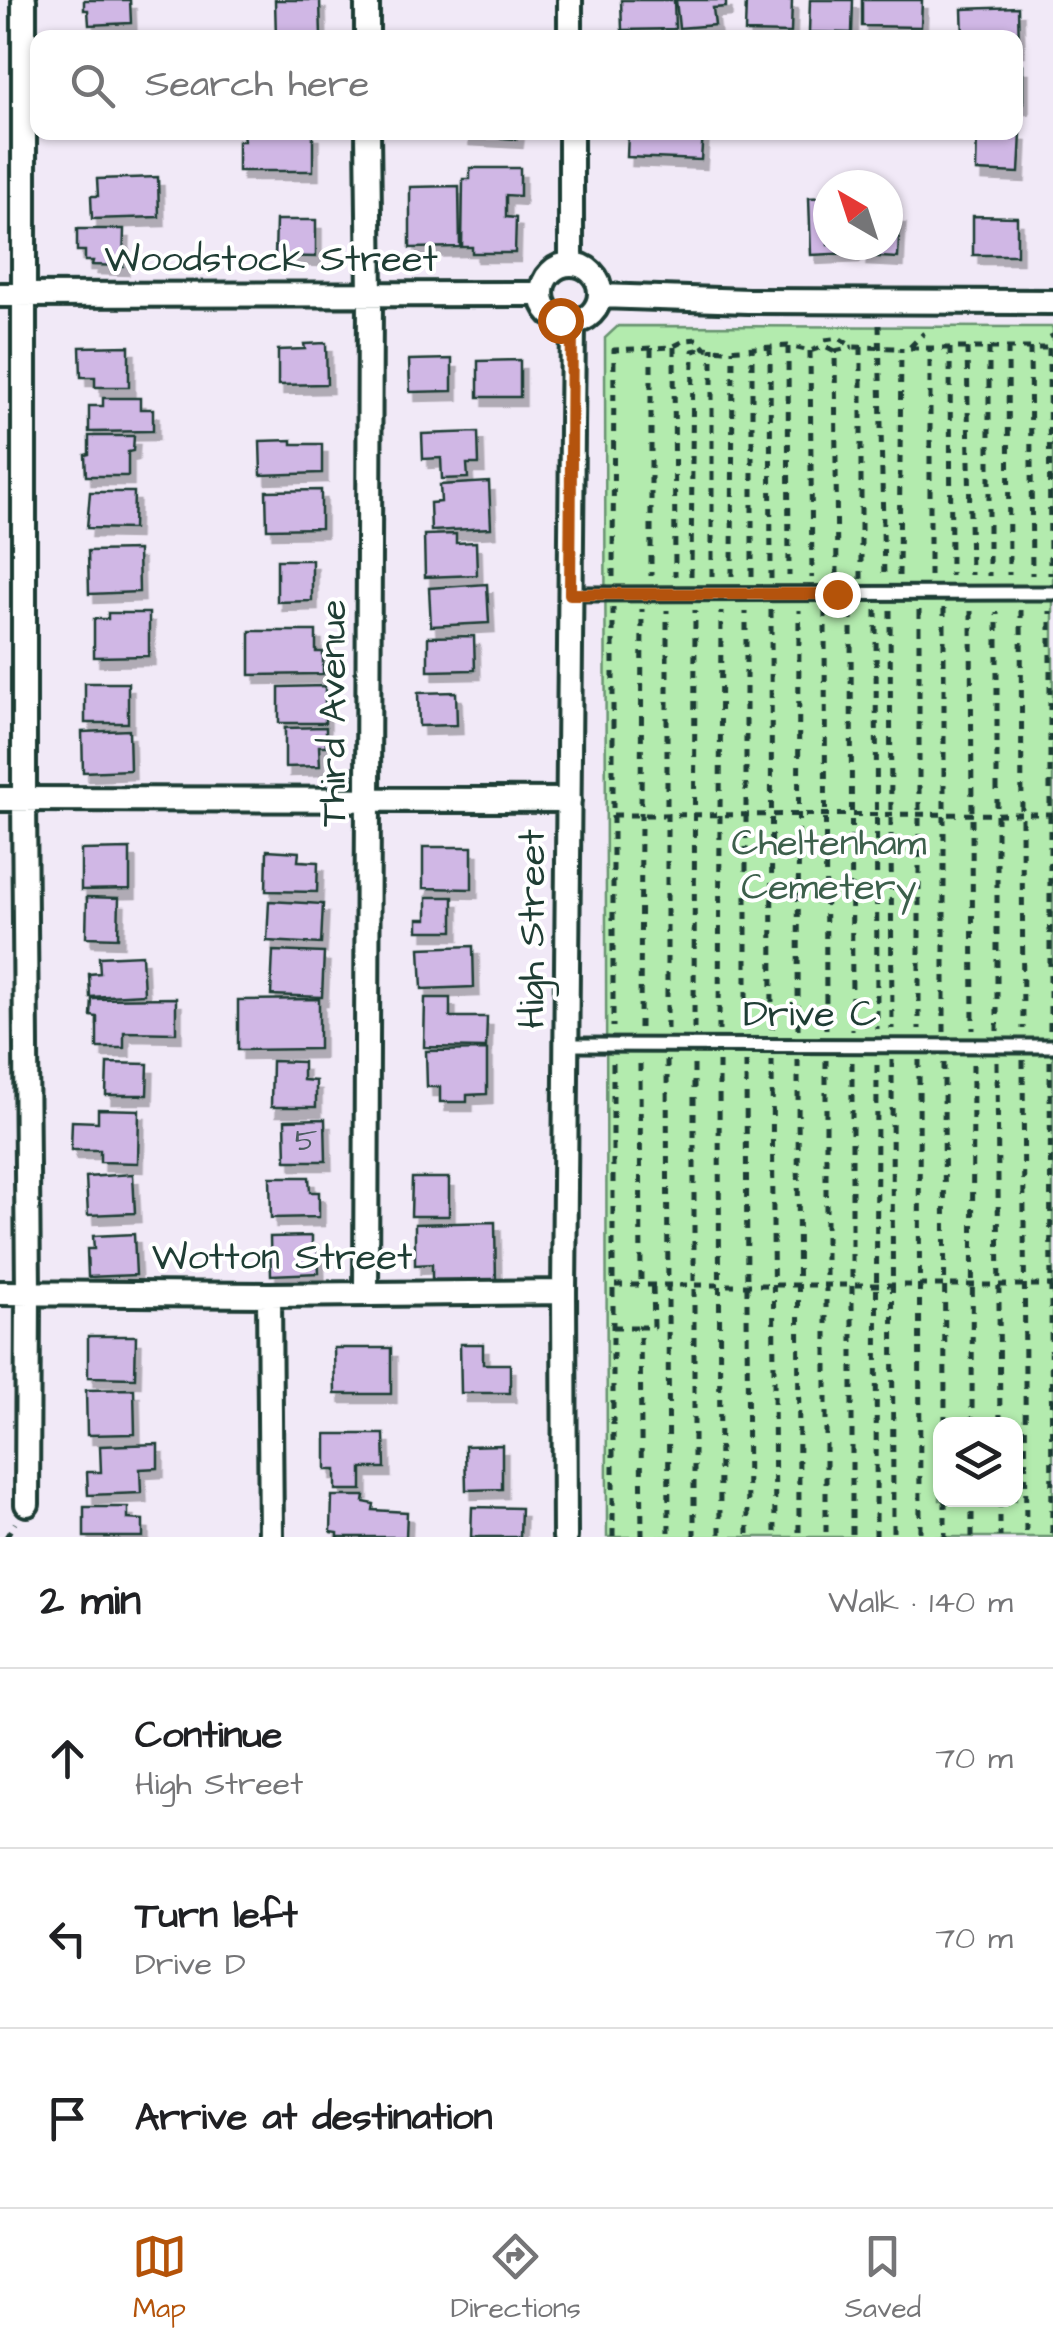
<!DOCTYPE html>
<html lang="en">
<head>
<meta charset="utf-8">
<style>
	body { margin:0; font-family:"Architects Daughter",sans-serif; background:#f2f2f2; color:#202124 }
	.controls { position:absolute; right:30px; bottom:30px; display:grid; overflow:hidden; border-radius:20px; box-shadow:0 2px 8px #0004 }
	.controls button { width:90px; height:90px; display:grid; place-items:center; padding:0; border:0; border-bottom:2px solid #e0e0e0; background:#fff; color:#202124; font:50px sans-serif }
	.compass { position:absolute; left:813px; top:170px; width:90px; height:90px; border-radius:50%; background:#fff; box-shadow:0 2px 8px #0004; rotate:321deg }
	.stop { position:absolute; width:30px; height:30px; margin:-22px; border:8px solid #b45309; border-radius:50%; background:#fff }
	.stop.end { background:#b45309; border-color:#fff; box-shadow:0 2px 10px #0008 }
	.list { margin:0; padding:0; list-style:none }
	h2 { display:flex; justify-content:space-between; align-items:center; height:130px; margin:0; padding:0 40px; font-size:42px }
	h2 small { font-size:32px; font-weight:400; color:#757577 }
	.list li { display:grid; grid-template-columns:65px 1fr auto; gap:30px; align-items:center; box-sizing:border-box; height:180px; padding:0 40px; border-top:2px solid #e0e0e0 }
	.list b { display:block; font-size:38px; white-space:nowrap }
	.list p { margin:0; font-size:32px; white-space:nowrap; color:#757577 }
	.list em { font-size:32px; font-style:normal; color:#757577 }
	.icon { flex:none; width:55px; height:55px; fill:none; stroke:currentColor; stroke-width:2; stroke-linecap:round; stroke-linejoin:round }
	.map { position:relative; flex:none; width:1053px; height:1537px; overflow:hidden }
	.search { position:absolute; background:#fff; box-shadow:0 2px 8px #0004; left:30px; right:30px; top:30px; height:110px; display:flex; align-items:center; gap:25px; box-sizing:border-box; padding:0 35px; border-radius:20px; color:#757577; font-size:38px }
	.sheet { height:670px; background:#fff }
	nav { display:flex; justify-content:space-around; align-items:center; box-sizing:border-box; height:140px; border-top:2px solid #e0e0e0; background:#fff; font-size:28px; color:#757577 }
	nav a { display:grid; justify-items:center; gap:5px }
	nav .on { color:#b45309 }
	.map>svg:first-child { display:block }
	.green { fill:#b3ebae; stroke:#699471; stroke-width:2.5; fill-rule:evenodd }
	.building { fill:#d0b7e5; stroke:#1f3d34; stroke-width:2.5; filter:url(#shadow) }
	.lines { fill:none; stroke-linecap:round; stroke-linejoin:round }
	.service-casing { stroke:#1f3d34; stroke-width:19 }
	.minor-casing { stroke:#1f3d34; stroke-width:30 }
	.path { stroke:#1f3d34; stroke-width:5; stroke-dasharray:8 8; stroke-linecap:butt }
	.service { stroke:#fff; stroke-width:11 }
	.minor { stroke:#fff; stroke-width:22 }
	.route { stroke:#b45309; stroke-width:12 }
	.labels { text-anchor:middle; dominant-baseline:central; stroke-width:8; stroke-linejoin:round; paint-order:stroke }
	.number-label { font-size:32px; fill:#4b5c60 }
	.street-label { font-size:38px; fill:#1f3d34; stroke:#fff }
	.park-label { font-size:38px; fill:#3d604c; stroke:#fff }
</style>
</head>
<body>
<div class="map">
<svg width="1053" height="1537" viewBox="0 0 1053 1537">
	<defs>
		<filter id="shadow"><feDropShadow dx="5.5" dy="9" stdDeviation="0" flood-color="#0004"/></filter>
	</defs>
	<rect width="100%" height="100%" fill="#f1e9f7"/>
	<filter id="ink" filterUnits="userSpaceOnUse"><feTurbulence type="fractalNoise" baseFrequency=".01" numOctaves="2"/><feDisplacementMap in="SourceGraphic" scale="20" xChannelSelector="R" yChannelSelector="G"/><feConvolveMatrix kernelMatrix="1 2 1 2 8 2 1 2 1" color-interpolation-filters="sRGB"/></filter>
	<g filter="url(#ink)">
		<path class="green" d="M618,326L1053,327V1537H607L605,338ZM940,1424H1016V1500H940Z"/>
		<path class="building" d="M84,0H130L131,23L89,25L88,10H84Z
			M275,0H320L321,38H276Z
			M621,0H674L675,29L622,30Z
			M676,0H726V7L713,8L715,25L679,28Z
			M746,0H792L791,33L745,32Z
			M810,0H853L852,33L809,32Z
			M862,0H922L921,27L862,26Z
			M1018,7L1019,47H1016V38H963L962,9Z
			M1016,65H1023V105H1016Z
			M243,132H313V171H238V141H244Z
			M464,132H518L517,139L464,136Z
			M628,132H703L701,160L627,157Z
			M977,132L1021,133L1019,173L976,171Z
			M470,168H520V196L506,195V217L516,218L515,253H472V247H462L463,179H470Z
			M158,177L159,217L92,219L91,196H98L97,179Z
			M459,186L460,247L410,248V187Z
			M828,197V245H854V253L811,255L809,198Z
			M888,215H900L898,258L861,256L862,245H888Z
			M973,216L1017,217V255H973Z
			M276,220H316V257L275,256Z
			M77,229H124L123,266L92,265L93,261H85V251H77Z
			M326,343L327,384L278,385V350L305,349L304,344Z
			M129,346V387H95V377H81L80,347Z
			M452,359V391L410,392L409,360Z
			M520,360V397H478V361Z
			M103,398H140V409H153V431L89,432V406H103Z
			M478,432L479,464H467L468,478L442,479L441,458L423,459L422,434Z
			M89,436H134L133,451L128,452V476H86L85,455L89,454Z
			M292,440V444H322V473L261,475L260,441Z
			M489,482L491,528L431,531L430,503L441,502L440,485Z
			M321,490V528L267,529L266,491Z
			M90,492H134L133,529L87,528Z
			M456,534V543L476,542L477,575L425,577L424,535Z
			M138,550L139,592L89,594L88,551Z
			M277,560H312V601L277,602Z
			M487,584L489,623L431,626L429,588Z
			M108,613H149V656L94,657V619H108Z
			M250,631H316V652H323V674L250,675Z
			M474,636L475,670L428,671V637Z
			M85,683H128V723H85Z
			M325,686V723H279V687Z
			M456,692L457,725L419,726L418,693Z
			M326,727V746H319L320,766L285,767V728Z
			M129,730L130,770L83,772L82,732Z
			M423,847H472V889L423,888Z
			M130,849V889L81,890V850Z
			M267,850L299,852L298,861L318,862L317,892L266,891Z
			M87,897L119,898L118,938L86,937Z
			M427,897H453V931H418V919H427Z
			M269,901L323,904L321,944L267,941Z
			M473,946L474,987L422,989L420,948Z
			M273,951L324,953L322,997L271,995Z
			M142,955L144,994L90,997L89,974L100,973L99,957Z
			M176,998V1033L124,1032V1048H97V1017L91,1016L92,999Z
			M425,998H450V1017H487L486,1048L424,1047Z
			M319,999V1049L238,1050V1000Z
			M487,1050V1094L467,1095V1102H440V1087H427L426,1051Z
			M272,1061L303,1062V1080L316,1081V1107H271Z
			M107,1063L148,1064L147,1095H106Z
			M98,1109L139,1110L138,1163L100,1162V1150H71L72,1121L98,1122Z
			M325,1119L326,1161H286L285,1120Z
			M133,1174L135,1213L88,1215L86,1177Z
			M270,1177H309L310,1192H319V1217L271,1218Z
			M412,1178H449V1216H411Z
			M495,1222L496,1283L432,1284V1264L415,1265V1224Z
			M134,1234L136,1275L88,1277L87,1249H94L93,1236Z
			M312,1236V1249H318L319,1273L271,1275L270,1237Z
			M88,1336H136L135,1378L88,1377Z
			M460,1344H483V1364H510V1393H461Z
			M334,1348H391V1394H335Z
			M134,1389L135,1434L87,1435L86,1390Z
			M326,1434H384L385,1468H362V1490H336V1470H326Z
			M158,1444V1468L140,1469L141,1493L88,1495L87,1472H101L100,1446Z
			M502,1445V1489L466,1490L465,1446Z
			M332,1496H365L364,1502L374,1504L373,1510L407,1512L406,1537H338V1533L331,1532Z
			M84,1507H128V1519L143,1520V1537H84Z
			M472,1507L521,1508L520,1537H471Z"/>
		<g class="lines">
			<defs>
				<path id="service" d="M571,594L1053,593
					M567,1045L1053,1046"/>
				<path id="minor" d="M24,0V799L28,1292L27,1504
					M367,0V38
					M570,0V38
					M571,132V264
					M542 293a29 29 0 1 1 58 0a29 29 0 1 1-58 0Z
					M0,295L541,294
					M600,296L748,301L1053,302
					M0,799L569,800
					M0,1293L269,1295L564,1292
					M366,1294L370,296L368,132
					M269,1295L271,1537
					M565,1537L564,1292L573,322"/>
			</defs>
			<use href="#service" class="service-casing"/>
			<use href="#minor" class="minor-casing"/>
			<path class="path" d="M879,325L884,579
				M1051,334L1053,338
				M825,340L839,338L853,347L900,348
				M674,347L675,576
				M770,347L771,579
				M788,347L789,576
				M910,347L924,333
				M651,348V576
				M910,348H1053
				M950,348L951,576
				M967,348L971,575
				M989,348V576
				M1008,348L1009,575
				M1030,348L1032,575
				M1049,348L1050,575
				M810,351L812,578
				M837,575L835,351L853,347
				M691,576L693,351L705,348
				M712,576V347
				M732,576L733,349
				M752,576V348
				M899,576L901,348
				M930,576V348
				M613,577L614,350L672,347L686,340L698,339L705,348L724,350L788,346L810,351L825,346L835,351
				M861,579V347
				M613,608V1027
				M944,608V1032
				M771,610L772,1029
				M825,610L826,1029
				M876,610L877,1029
				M890,610L892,1029
				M919,610V1029
				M1021,610L1023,1029
				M971,611L973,1030
				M851,612L852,1031
				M613,815L1053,814
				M640,1028L642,609
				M667,1029V610
				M694,1029L695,610
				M798,1029L799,610
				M1050,1030V611
				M719,1031L721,612
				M746,1031V612
				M997,1031V612
				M667,1060L669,1537
				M772,1060L775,1537
				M798,1060L799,1537
				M826,1060V1537
				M892,1060L893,1537
				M919,1060L920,1537
				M1023,1060L1026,1537
				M1050,1061L1052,1537
				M719,1062L720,1537
				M746,1062L748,1537
				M852,1062V1537
				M997,1062L1000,1424
				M613,1063V1285H1053
				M944,1063L945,1424
				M640,1064L641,1286
				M613,1327H640
				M972,1424L973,1061
				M945,1500V1537
				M1000,1500V1537
				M6,1537L15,1523
				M613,1537V1285
				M642,1537L640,1327H654L653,1286
				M694,1537V1060
				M876,1537L877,1060
				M972,1537V1500"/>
			<use href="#service" class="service"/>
			<use href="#minor" class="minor"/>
		</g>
	</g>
	<g class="lines" filter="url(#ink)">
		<path class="route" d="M560,320L572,322L570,594H837"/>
	</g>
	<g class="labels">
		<g class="number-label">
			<text x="306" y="1140">5</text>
		</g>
		<g class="street-label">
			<text x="271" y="260">Woodstock Street</text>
			<text transform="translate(334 713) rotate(-90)">Third Avenue</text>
			<text transform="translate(533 929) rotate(-90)">High Street</text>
			<text x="810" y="1015">Drive C</text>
			<text x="282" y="1258">Wotton Street</text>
		</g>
		<g class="park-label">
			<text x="829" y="844">Cheltenham<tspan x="829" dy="44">Cemetery</tspan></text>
		</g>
	</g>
</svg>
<div class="controls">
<button><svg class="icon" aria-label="layers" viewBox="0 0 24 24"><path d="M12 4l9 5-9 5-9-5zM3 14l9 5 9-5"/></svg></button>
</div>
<svg class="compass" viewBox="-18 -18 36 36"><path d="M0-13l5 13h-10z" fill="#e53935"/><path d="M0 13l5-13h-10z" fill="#757577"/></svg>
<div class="stop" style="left:560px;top:320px"></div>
<div class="stop end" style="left:837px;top:594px"></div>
<div class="search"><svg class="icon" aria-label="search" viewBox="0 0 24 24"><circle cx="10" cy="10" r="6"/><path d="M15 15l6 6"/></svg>Search here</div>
</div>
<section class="sheet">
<h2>2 min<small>Walk · 140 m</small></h2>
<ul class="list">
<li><svg class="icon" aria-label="ahead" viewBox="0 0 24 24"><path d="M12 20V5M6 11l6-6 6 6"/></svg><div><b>Continue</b><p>High Street</p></div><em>70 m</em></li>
<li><svg class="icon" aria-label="left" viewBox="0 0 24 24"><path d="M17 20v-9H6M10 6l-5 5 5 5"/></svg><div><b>Turn left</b><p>Drive D</p></div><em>70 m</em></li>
<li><svg class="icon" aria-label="arrive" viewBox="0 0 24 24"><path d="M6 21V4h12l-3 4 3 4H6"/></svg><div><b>Arrive at destination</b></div></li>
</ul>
</section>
<nav>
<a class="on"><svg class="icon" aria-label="map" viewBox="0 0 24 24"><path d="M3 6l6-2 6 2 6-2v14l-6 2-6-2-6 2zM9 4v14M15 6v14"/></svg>Map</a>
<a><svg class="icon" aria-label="directions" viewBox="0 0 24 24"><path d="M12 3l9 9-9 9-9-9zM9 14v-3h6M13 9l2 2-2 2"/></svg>Directions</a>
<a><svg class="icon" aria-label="saved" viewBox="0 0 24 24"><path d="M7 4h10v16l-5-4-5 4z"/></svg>Saved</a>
</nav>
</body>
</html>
